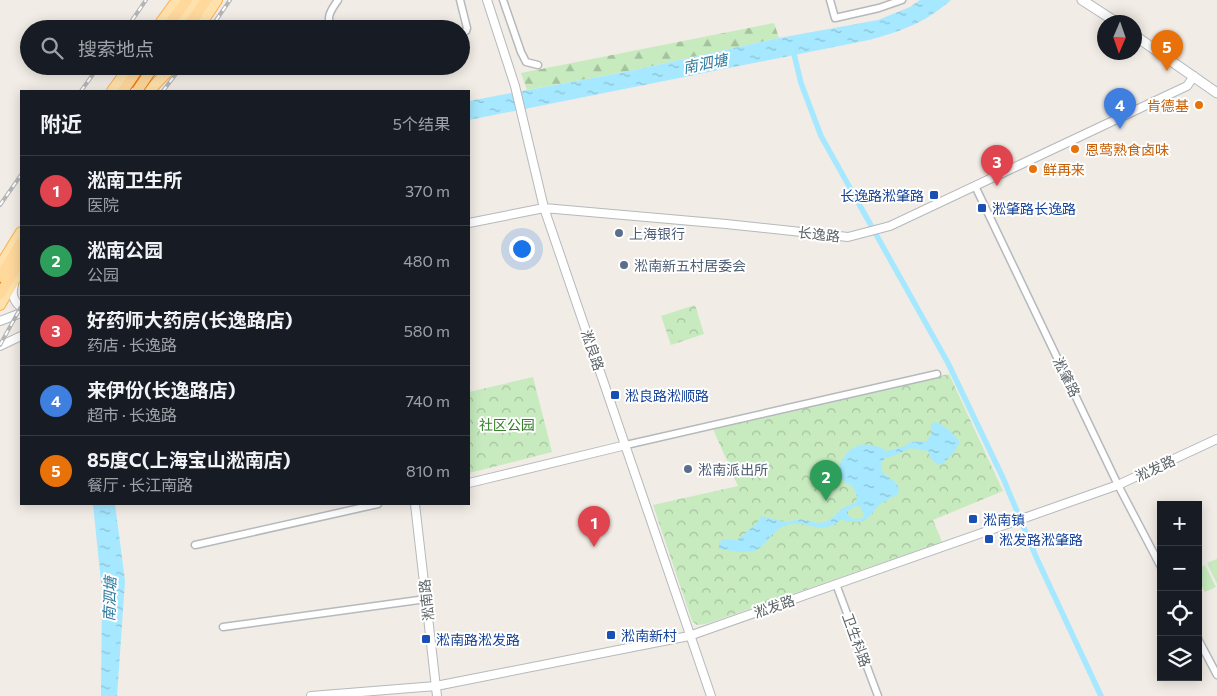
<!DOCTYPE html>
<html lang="zh">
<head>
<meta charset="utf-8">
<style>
	body { margin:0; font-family:Commissioner,"Noto Sans SC",sans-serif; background:#20242c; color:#f1f3f6 }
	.controls { position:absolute; right:15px; bottom:15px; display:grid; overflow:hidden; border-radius:0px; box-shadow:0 2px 12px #0003 }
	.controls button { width:45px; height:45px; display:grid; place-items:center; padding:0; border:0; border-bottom:1px solid #363941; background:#171b24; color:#f1f3f6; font:25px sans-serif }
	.compass { position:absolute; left:1097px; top:15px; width:45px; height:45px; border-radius:50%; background:#171b24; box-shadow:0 2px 12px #0003; rotate:182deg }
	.you { position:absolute; left:521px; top:248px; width:18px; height:18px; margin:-12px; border:4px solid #fff; border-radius:50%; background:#1a73e8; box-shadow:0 0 0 8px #1a73e833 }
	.badge { display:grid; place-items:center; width:32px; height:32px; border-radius:50%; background:#fb2037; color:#fff; font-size:16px; font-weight:700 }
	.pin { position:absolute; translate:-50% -41px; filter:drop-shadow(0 1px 2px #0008) }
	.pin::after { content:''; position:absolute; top:26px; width:18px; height:15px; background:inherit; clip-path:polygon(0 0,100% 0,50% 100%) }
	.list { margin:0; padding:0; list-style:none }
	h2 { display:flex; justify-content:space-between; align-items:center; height:65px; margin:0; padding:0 20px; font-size:21px }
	h2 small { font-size:16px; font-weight:400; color:#9ea1a6 }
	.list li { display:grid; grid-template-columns:32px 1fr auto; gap:15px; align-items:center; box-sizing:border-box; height:70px; padding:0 20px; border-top:1px solid #363941 }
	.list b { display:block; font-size:19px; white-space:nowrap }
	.list p { margin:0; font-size:16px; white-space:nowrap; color:#9ea1a6 }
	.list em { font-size:16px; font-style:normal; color:#9ea1a6 }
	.icon { flex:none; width:28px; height:28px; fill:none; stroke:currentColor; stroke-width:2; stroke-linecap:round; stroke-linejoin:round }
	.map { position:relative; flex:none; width:1217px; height:696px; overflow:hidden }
	.search { position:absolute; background:#171b24; box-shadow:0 2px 12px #0003; left:20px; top:20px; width:450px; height:55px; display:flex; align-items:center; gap:12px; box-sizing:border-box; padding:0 18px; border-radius:28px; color:#9ea1a6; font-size:19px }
	.panel { position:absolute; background:#171b24; box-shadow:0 2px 12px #0003; left:20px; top:90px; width:450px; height:415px; border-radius:0px }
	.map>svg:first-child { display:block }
	.forest { fill:url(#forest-firs) }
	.park { fill:url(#park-crowns) }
	.pitch { fill:#c7ebbf }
	.water { fill:url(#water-ripples); fill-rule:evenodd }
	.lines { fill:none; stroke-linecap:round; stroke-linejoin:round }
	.canal { stroke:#a6e8ff; stroke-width:5.5 }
	.minor-casing { stroke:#b5b9bd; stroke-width:9 }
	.tertiary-casing { stroke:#b5b9bd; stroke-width:10 }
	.secondary-casing { stroke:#b3babe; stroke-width:11 }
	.primary-casing { stroke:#ffae4f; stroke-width:12 }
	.trunk-casing { stroke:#f57c00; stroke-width:12 }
	.minor { stroke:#fff; stroke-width:6 }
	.tertiary { stroke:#fff; stroke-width:8 }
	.secondary { stroke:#fff; stroke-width:9 }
	.primary { stroke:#ffe2ab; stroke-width:10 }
	.trunk { stroke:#ffd89c; stroke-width:10 }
	.rail-casing { stroke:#b4b5b6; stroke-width:4 }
	.rail { stroke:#fff; stroke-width:2; stroke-dasharray:5.5; stroke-linecap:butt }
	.trunk-bridge-casing { stroke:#f57c00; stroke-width:12; stroke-linecap:butt }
	.trunk-bridge { stroke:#ffd89c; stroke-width:10 }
	.food-dot { fill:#e8710a; stroke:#fff; stroke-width:2 }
	.transit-dot { fill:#1a4fb4; stroke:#fff; stroke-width:2 }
	.service-dot { fill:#5c6f8a; stroke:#fff; stroke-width:2 }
	.labels { text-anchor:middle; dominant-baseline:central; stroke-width:4; stroke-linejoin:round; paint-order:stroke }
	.food-label { font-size:14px; fill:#c56008; stroke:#fff; text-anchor:start }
	.transit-label { font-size:14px; fill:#164399; stroke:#fff; text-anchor:start }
	.service-label { font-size:14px; fill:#4e5e75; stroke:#fff; text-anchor:start }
	.street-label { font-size:14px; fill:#5c6367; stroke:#fff }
	.park-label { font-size:14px; fill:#36802a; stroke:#fff }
	.water-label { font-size:15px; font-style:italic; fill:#307ca0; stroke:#fff }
</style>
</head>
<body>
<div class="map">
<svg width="1217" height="696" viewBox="0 0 1217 696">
	<defs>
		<pattern id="forest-firs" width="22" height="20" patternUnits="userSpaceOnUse" patternTransform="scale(1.25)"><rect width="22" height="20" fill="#c7ebbf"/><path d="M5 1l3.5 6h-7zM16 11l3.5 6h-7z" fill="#a5c29f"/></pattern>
		<pattern id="park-crowns" width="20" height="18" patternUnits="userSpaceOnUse" patternTransform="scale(1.25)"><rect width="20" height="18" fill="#c7ebbf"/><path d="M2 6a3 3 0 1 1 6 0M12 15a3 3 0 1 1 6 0" fill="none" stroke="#a5c29f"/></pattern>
		<pattern id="water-ripples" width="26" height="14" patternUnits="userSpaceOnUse" patternTransform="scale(1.25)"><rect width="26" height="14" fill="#a6e8ff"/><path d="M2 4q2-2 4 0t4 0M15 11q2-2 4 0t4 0" fill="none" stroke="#8ac0d2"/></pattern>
	</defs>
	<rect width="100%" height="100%" fill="#f1ece5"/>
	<path class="forest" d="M774,23L779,38L630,71L527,90L521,73Z"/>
	<path class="park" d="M695,305L704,334L671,345L661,316Z
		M949,374L1003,491L933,520L942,542L706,624L697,625L692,621L653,505L738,486L713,429Z
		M533,377L552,452L469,473V392Z"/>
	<path class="pitch" d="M1217,559V584L1207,563Z
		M1205,565L1216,587L1205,592L1198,578V569Z"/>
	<path class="water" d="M920,0H951C923,24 904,30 869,40L469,120V101L630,71L779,38L878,20L910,7Z
		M935,422C941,423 958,436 959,442C960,446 948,459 945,462C943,464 940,464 938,465L931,459L928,451L911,448L893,456L885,458L881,464L882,472L895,482L899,488L898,494L879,505L870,516L862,522H848L842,519C818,538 811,519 787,525C771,529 764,551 750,552C740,553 729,550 719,549V544L723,539L737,540L757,523L761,516L786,522L800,519L817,523L826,522L835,516L841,509L856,502L857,496L852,485L846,484L837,472C845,446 863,437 887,451L905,446L911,442L927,441L931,434V424ZM859,506L862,509L864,518L853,519L847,514V512L852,507Z
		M93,504H115L125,581L117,696H101L102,592Z"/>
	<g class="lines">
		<path class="canal" d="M793,50L801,83L821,136L948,363L1003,478L1037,559L1101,696"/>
		<defs>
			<path id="minor" d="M460,0L467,28L466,31L461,34
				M503,0L521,52L526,62L538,65
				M830,0L835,18L879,8L902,0
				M333,29C324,18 332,9 338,0
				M975,186L1118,485L1161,567
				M626,445L937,374
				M195,545L378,504
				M836,584L878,696
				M223,627L426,599
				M1198,639L1217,675"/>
			<path id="tertiary" d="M487,0L515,86L544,208L711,696
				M469,223L544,208L726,224L848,237L890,226L1187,86L1194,76
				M14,285C11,294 14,302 21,307
				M0,321L21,313
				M0,346L21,336
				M469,483L626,445
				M415,504L437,696
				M311,696L436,686L689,636L1118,485L1217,439"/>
			<path id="secondary" d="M1082,0L1116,22
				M1134,35L1217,93"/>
			<path id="primary" d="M156,29L177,0
				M176,29L196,0
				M198,29L217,0
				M112,91L130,66
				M149,91L173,66
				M0,266L21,232
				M0,305L21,269"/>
			<path id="trunk" d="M166,29L187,0
				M186,29L206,0
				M123,91L140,66
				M0,277L21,243
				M0,294L21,259"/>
		</defs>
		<use href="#minor" class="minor-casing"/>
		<use href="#tertiary" class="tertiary-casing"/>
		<use href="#secondary" class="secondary-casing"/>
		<use href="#primary" class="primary-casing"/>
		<use href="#trunk" class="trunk-casing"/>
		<use href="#minor" class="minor"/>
		<use href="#tertiary" class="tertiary"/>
		<use href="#secondary" class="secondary"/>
		<use href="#primary" class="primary"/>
		<use href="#trunk" class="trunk"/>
		<defs>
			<path id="rail" d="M126,29L146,0
				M210,29L230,0
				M81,91L99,66
				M163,91L182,66
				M0,205L21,175
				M0,345L21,307"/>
		</defs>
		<use href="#rail" class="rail-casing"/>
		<use href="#rail" class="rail"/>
		<defs>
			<path id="trunk-bridge" d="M137,91L154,66"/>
		</defs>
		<use href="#trunk-bridge" class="trunk-bridge-casing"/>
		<use href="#trunk-bridge" class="trunk-bridge"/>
	</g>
	<g class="food-dot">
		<circle cx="1199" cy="105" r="5"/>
		<circle cx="1075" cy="149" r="5"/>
		<circle cx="1033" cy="169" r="5"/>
	</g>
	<g class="transit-dot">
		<rect x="929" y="190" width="10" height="10" rx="2.5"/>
		<rect x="977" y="203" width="10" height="10" rx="2.5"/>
		<rect x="610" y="390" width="10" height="10" rx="2.5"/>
		<rect x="968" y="514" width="10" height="10" rx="2.5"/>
		<rect x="984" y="534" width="10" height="10" rx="2.5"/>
		<rect x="606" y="630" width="10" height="10" rx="2.5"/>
		<rect x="421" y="634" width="10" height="10" rx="2.5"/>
	</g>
	<g class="service-dot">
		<circle cx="619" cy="233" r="5"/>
		<circle cx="624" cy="265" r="5"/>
		<circle cx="688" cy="469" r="5"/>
	</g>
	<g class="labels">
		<g class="food-label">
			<text x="1189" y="105" text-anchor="end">肯德基</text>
			<text x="1085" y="149">恩莺熟食卤味</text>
			<text x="1043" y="169">鲜再来</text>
		</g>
		<g class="transit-label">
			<text x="924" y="195" text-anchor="end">长逸路淞肇路</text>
			<text x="992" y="208">淞肇路长逸路</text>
			<text x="625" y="395">淞良路淞顺路</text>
			<text x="983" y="519">淞南镇</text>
			<text x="999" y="539">淞发路淞肇路</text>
			<text x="621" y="635">淞南新村</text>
			<text x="436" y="639">淞南路淞发路</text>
		</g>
		<g class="service-label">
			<text x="629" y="233">上海银行</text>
			<text x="634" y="265">淞南新五村居委会</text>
			<text x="698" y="469">淞南派出所</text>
		</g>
		<g class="street-label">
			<text transform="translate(819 234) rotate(6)">长逸路</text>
			<text transform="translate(593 350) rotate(71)">淞良路</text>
			<text transform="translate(1067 377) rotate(64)">淞肇路</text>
			<text transform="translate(1155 468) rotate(-25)">淞发路</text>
			<text transform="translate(426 600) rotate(-96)">淞南路</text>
			<text transform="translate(774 606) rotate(-19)">淞发路</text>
			<text transform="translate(857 640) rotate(70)">卫生科路</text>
		</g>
		<g class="park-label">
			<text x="507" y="424">社区公园</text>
		</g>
		<g class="water-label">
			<text transform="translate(705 63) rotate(-11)">南泗塘</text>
			<text transform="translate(109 599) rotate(-88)">南泗塘</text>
		</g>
	</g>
</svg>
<div class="controls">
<button>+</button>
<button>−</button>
<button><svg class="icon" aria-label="locate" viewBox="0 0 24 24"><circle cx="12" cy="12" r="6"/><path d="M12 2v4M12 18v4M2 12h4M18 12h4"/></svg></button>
<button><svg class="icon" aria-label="layers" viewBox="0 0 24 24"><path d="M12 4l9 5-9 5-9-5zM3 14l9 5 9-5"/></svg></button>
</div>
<svg class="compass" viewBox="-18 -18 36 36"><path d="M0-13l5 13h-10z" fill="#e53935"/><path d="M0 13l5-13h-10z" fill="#9ea1a6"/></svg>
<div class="you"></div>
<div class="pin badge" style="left:594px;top:547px;background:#e0444e">1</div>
<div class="pin badge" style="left:826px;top:501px;background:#2e9e5b">2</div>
<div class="pin badge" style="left:997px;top:186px;background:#e0444e">3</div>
<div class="pin badge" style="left:1120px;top:129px;background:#3f7fe0">4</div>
<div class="pin badge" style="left:1167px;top:71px;background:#e8710a">5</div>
<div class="search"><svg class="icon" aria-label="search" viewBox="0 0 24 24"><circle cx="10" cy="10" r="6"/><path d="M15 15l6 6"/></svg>搜索地点</div>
<section class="panel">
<h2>附近<small>5个结果</small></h2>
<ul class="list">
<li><span class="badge" style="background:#e0444e">1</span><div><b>淞南卫生所</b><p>医院</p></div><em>370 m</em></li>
<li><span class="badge" style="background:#2e9e5b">2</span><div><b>淞南公园</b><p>公园</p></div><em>480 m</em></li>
<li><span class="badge" style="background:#e0444e">3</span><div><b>好药师大药房(长逸路店)</b><p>药店 · 长逸路</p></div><em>580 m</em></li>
<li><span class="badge" style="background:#3f7fe0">4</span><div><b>来伊份(长逸路店)</b><p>超市 · 长逸路</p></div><em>740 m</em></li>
<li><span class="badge" style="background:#e8710a">5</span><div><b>85度C(上海宝山淞南店)</b><p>餐厅 · 长江南路</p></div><em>810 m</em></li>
</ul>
</section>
</div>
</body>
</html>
